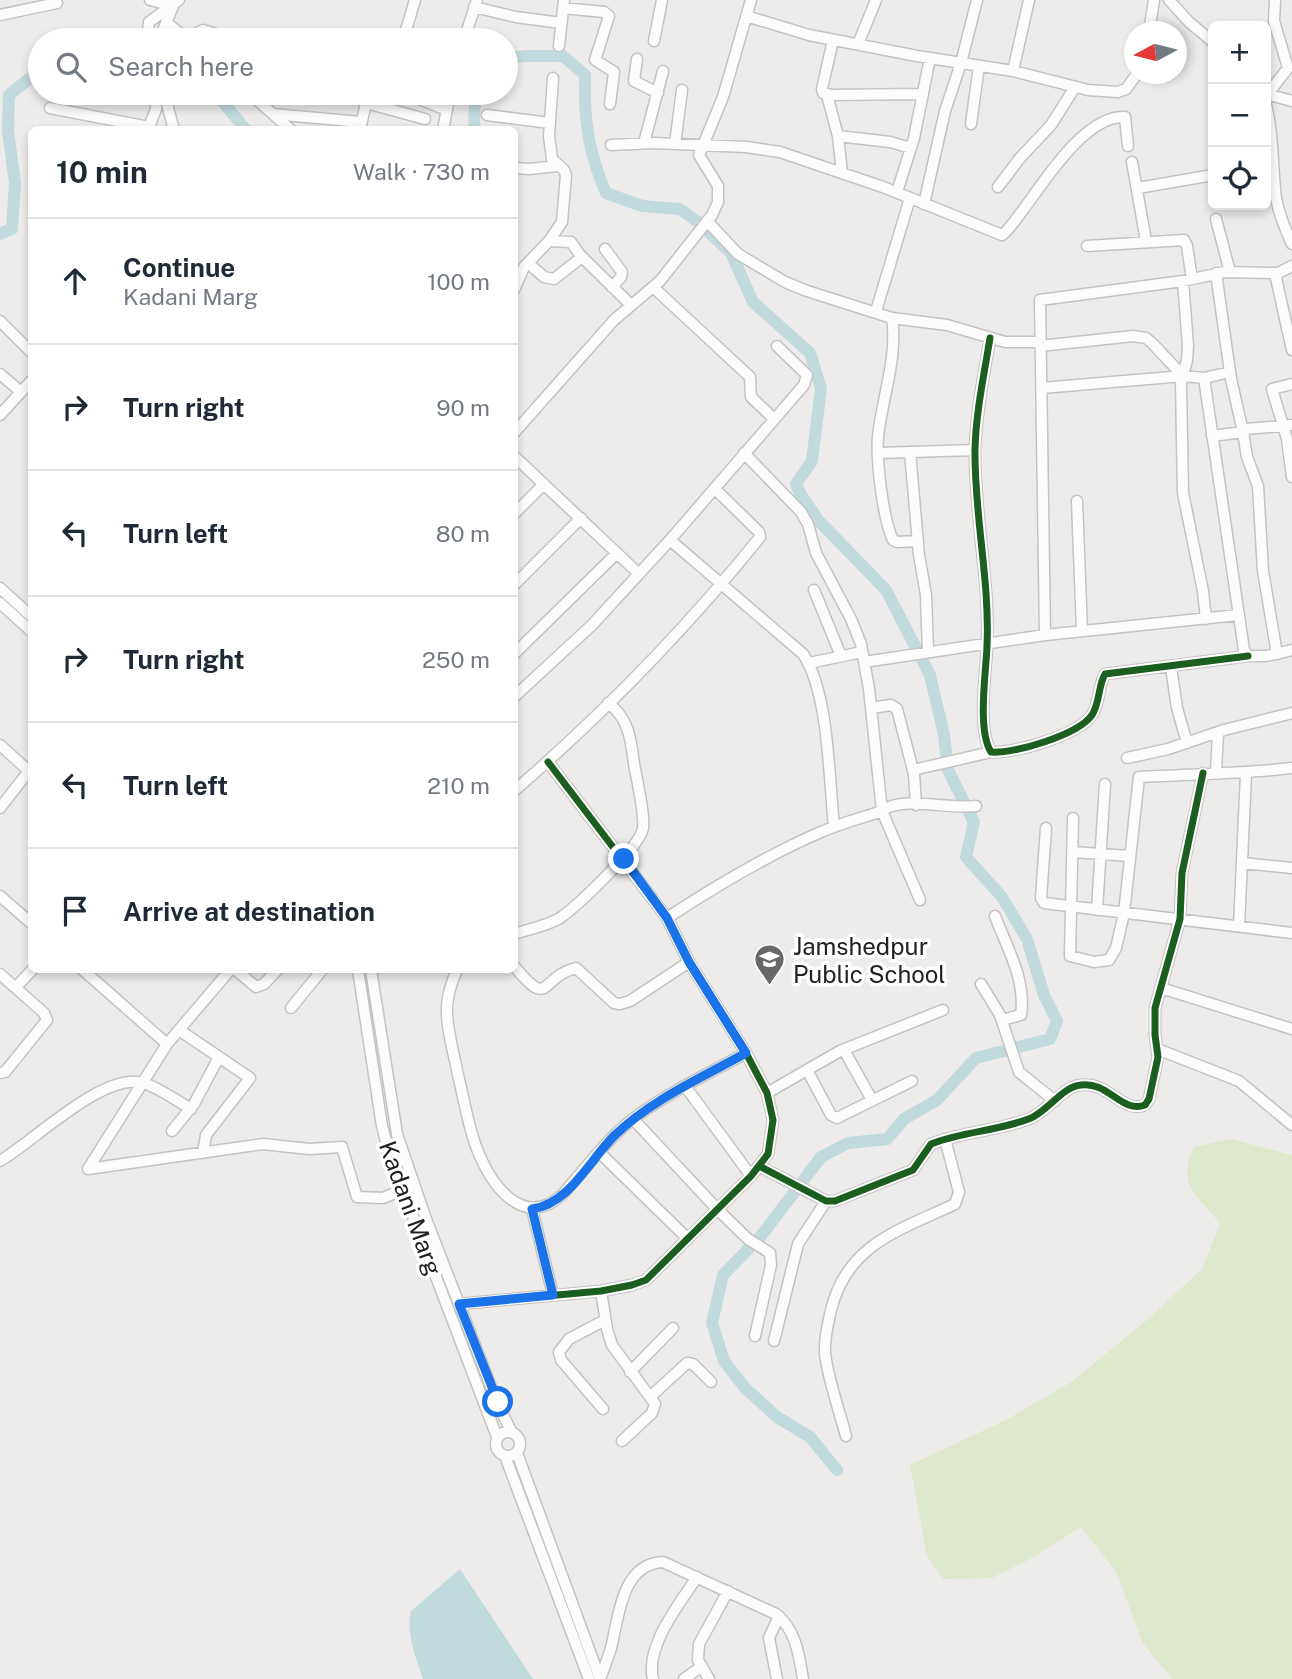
<!DOCTYPE html>
<html lang="en">
<head>
<meta charset="utf-8">
<style>
	body { margin:0; font-family:"Public Sans",sans-serif; background:#f6f6f7; color:#1f2937 }
	.controls { position:absolute; right:21px; top:21px; display:grid; overflow:hidden; border-radius:10px; box-shadow:0 4px 10px #0003 }
	.controls button { width:63px; height:63px; display:grid; place-items:center; padding:0; border:0; border-bottom:2px solid #e0e1e3; background:#fff; color:#1f2937; font:35px sans-serif }
	.compass { position:absolute; left:1124px; top:21px; width:63px; height:63px; border-radius:50%; background:#fff; box-shadow:0 4px 10px #0003; rotate:263deg }
	.stop { position:absolute; width:21px; height:21px; margin:-16px; border:5px solid #1a73e8; border-radius:50%; background:#fff }
	.stop.end { background:#1a73e8; border-color:#fff; box-shadow:0 2px 7px #0008 }
	.list { margin:0; padding:0; list-style:none }
	h2 { display:flex; justify-content:space-between; align-items:center; height:91px; margin:0; padding:0 28px; font-size:30px }
	h2 small { font-size:23px; font-weight:400; color:#747a83 }
	.list li { display:grid; grid-template-columns:46px 1fr auto; gap:21px; align-items:center; box-sizing:border-box; height:126px; padding:0 28px; border-top:2px solid #e0e1e3 }
	.list b { display:block; font-size:26px; white-space:nowrap }
	.list p { margin:0; font-size:23px; white-space:nowrap; color:#747a83 }
	.list em { font-size:23px; font-style:normal; color:#747a83 }
	.icon { flex:none; width:38px; height:38px; fill:none; stroke:currentColor; stroke-width:2; stroke-linecap:round; stroke-linejoin:round }
	.map { position:relative; flex:none; width:1292px; height:1679px; overflow:hidden }
	.search { position:absolute; background:#fff; box-shadow:0 4px 10px #0003; left:28px; top:28px; width:490px; height:77px; display:flex; align-items:center; gap:18px; box-sizing:border-box; padding:0 24px; border-radius:38px; color:#747a83; font-size:26px }
	.panel { position:absolute; background:#fff; box-shadow:0 4px 10px #0003; left:28px; top:126px; width:490px; height:847px; border-radius:10px }
	.map>svg:first-child { display:block }
	.grass { fill:#dde8cc }
	.water { fill:#c1dade }
	.lines { fill:none; stroke-linecap:round; stroke-linejoin:round }
	.river { stroke:#c1dade; stroke-width:12 }
	.minor-casing { stroke:#c4c3c2; stroke-width:13 }
	.minor { stroke:#fcfcfc; stroke-width:10 }
	.cycleway-casing { stroke:#fff; stroke-width:11 }
	.cycleway { stroke:#1b5e20; stroke-width:7 }
	.route { stroke:#1a73e8; stroke-width:9 }
	.labels { text-anchor:middle; dominant-baseline:central; stroke-width:7; stroke-linejoin:round; paint-order:stroke }
	.poi-label { font-size:24px; fill:#212121; stroke:#fff; text-anchor:start }
	.street-label { font-size:24px; fill:#212121; stroke:#fff }
</style>
</head>
<body>
<div class="map">
<svg width="1292" height="1679" viewBox="0 0 1292 1679">
	<rect width="100%" height="100%" fill="#eeecea"/>
	<path class="grass" d="M1230,1139L1292,1155V1679H1172L1142,1642L1117,1573L1081,1527L1030,1559L992,1578L943,1579L927,1556L910,1465L1006,1420L1073,1381L1148,1319L1202,1269L1220,1224C1198,1194 1176,1187 1194,1147Z"/>
	<path class="water" d="M460,1569L533,1679H423C416,1658 406,1634 411,1611Z"/>
	<g class="lines">
		<path class="river" d="M506,58L527,56H563L585,75C584,121 588,151 606,193L642,206L680,209L698,222L731,253L753,302L810,353L821,388L812,461L796,484L801,495L819,521L886,590L930,675L944,735L948,770L974,822L966,857L1002,897L1027,939L1044,995L1057,1021L1050,1039L976,1058L937,1100L904,1119L887,1139L848,1143L821,1157L761,1236L723,1275L712,1323L724,1361L745,1388L777,1417L810,1437L837,1470
			M208,93L223,102L246,130
			M474,130L475,96L478,93
			M0,234L12,229L15,183L8,131L9,95L30,78H40"/>
		<defs>
			<path id="minor" d="M150,0L173,6L159,40
				M1169,0L1189,22L1213,42
				M474,7L516,17L561,23
				M563,8L604,12L609,16L595,60L614,72L610,104
				M0,15L57,3
				M746,16L809,35L917,56L1013,71L1088,90L1118,92L1126,89L1137,74
				M166,22L188,40
				M1149,32L1154,0
				M147,40L149,22L179,0
				M192,40L199,32L203,30L237,40
				M286,40L296,37L308,40
				M403,40L415,0
				M464,40L477,0
				M833,40L822,89L823,93L832,95L923,94
				M654,41L662,0
				M858,44L876,0
				M559,46L564,0
				M637,59L634,81L658,93
				M1013,71L1029,0
				M164,93L174,130
				M249,93L291,130
				M404,93L447,110
				M1266,94L1292,101
				M827,95L838,136L842,173
				M1267,95L1288,68L1274,21L1275,0
				M366,103L425,119
				M1266,105C1274,136 1272,167 1276,198C1279,214 1285,229 1292,244
				M50,108L149,127
				M273,114L361,122
				M487,115L550,123
				M971,124L979,66
				M148,130L156,109L155,93
				M360,130L366,103L371,93
				M443,130L450,93
				M838,136L890,142L911,148
				M644,143L663,71
				M675,144L682,90
				M611,145L654,143L746,147L780,152L883,187L1002,235C1010,229 1016,219 1023,210C1044,182 1086,114 1125,117L1128,146
				M1132,162L1146,241
				M514,168L529,169L558,166
				M998,187L1020,158L1051,125L1075,87
				M1138,188L1213,175
				M897,192L914,138L930,58
				M924,204L945,111L961,63L977,0
				M1216,219L1230,272
				M707,221L738,254L785,282L807,291L892,318C898,357 882,398 878,437C876,459 883,520 893,540L897,542L918,541
				M549,241L571,242L580,255L631,305
				M1087,246L1184,240L1187,246L1192,279
				M605,249L622,272L621,277L612,287
				M528,263L544,277L554,279L582,257
				M1292,266L1278,273L1276,278L1292,350
				M1183,281L1188,346L1187,360L1181,384L1183,493L1203,591L1206,619
				M653,287L750,377L751,397L774,419
				M514,290L524,267L549,241L562,222L566,175L564,170L552,159L549,136L553,78
				M876,311L910,198
				M892,318L947,325L1005,342H1040
				M0,321L32,353
				M990,338C984,375 976,412 975,449C974,515 990,580 987,646C986,673 977,730 991,752C1014,754 1078,735 1092,715C1100,703 1098,686 1105,674L1248,656
				M1040,346L1133,336L1146,338L1152,343L1183,376
				M0,374L21,392
				M1204,378L1230,372
				M1292,384L1272,389L1287,439L1292,477
				M1042,388L1183,376L1204,378L1244,650L1248,656H1266L1292,650
				M0,415L32,380
				M514,433L614,320L660,281L712,215L718,202V186L699,155L723,97L751,0
				M1212,436L1243,432L1231,379L1216,273
				M910,452L919,555L926,595L928,652
				M744,453L801,512L808,524L816,553L851,619L861,644L869,689L882,811L920,900
				M878,453L975,450
				M514,456L639,574
				M1077,501L1082,631
				M514,514L544,484
				M670,540L803,654C829,693 829,779 834,827
				M514,585L581,518
				M0,588L32,617
				M814,590L841,656
				M0,603L32,632
				M1045,635L1040,300L1183,281L1225,272L1278,273
				M514,654L617,553
				M1277,654L1263,571L1258,486L1247,457L1243,432L1246,429L1292,425
				M864,662L1045,635L1238,615
				M809,663L862,652
				M1171,667L1177,708L1187,743
				M514,697L592,625L670,540L804,385L807,375L777,346
				M871,708L891,705L897,709L914,774L916,805
				M0,745L31,773
				M1127,758L1168,749L1224,730L1292,713
				M913,770L991,752
				M1216,772L1218,733
				M514,791C603,714 686,629 760,537L759,532L715,489
				M0,808L32,767
				M1073,818L1070,956L1094,962L1109,960L1116,948L1124,913L1139,777C1190,774 1241,774 1292,768
				M1046,828L1041,898L1044,903L1292,933
				M1073,852L1129,856
				M1242,863L1292,868
				M0,896L32,924
				M1097,910L1105,784
				M995,916C1007,948 1026,979 1021,1015L1002,1020
				M667,918C716,886 767,855 821,832C841,823 862,818 882,811C902,795 951,810 976,806
				M1239,926L1246,774
				M514,934C529,929 547,926 560,918C577,906 641,846 643,828C645,814 637,780 634,764C631,740 629,718 608,703
				M514,966C551,1011 539,977 576,968L614,1003L620,1004L630,1001L689,962
				M83,970L167,1044
				M236,970L256,987L264,984L277,970
				M358,970L382,1126L390,1156L497,1437
				M371,970L397,1134L426,1219L497,1402L511,1431
				M457,970C452,981 448,993 447,1006C446,1029 454,1053 458,1075C464,1099 468,1126 477,1149C491,1185 523,1230 562,1195C585,1169 606,1140 633,1119C667,1093 708,1074 746,1053
				M0,974L44,1013L47,1020L5,1072L0,1073
				M981,984L1000,1015L1019,1072L1055,1101
				M16,987L32,970
				M1161,988L1292,1029
				M291,1008L322,970
				M179,1030L250,1078L206,1135L203,1153
				M1157,1049L1239,1081L1292,1125
				M844,1050L872,1100
				M807,1070L831,1115L837,1118L912,1081
				M685,1086L751,1176
				M767,1093L840,1051L943,1010
				M633,1119L718,1210L748,1239L770,1253L771,1265L755,1336
				M172,1131L194,1104L219,1057
				M599,1152L688,1239
				M0,1161C33,1142 104,1071 143,1083C158,1087 177,1101 191,1109
				M759,1166L826,1201H835L913,1170L931,1144C963,1131 1000,1131 1031,1118C1049,1110 1062,1087 1081,1085C1108,1081 1122,1114 1145,1105L1149,1099L1158,1057L1155,1035V1008L1180,919L1182,873L1203,773
				M88,1169L263,1144L309,1149L342,1147L357,1197L383,1198L402,1190
				M88,1169L167,1044L230,970
				M532,1209L553,1295
				M601,1291L607,1329L612,1345L655,1404L652,1413L622,1441
				M459,1304L601,1291L632,1285L646,1280L751,1176L768,1154L773,1120L767,1093L746,1053L689,962L667,918L548,762
				M774,1341L798,1244L826,1201
				M630,1372L673,1328
				M650,1397L687,1363L693,1364L711,1382
				M603,1409L561,1360L559,1352L569,1339L605,1320
				M496 1444a12 12 0 1 1 24 0a12 12 0 1 1-24 0Z
				M846,1436C839,1409 828,1380 825,1353C824,1338 828,1324 831,1310C847,1244 900,1230 955,1204L959,1192L945,1139
				M517,1453L600,1679
				M505,1456L589,1679
				M600,1679C604,1668 608,1658 611,1648C619,1617 621,1564 663,1562L776,1614C796,1630 799,1655 803,1679
				M653,1679C645,1646 680,1603 697,1577
				M684,1679L702,1666
				M709,1679L698,1660L699,1644L728,1591
				M777,1679L769,1638L779,1616"/>
		</defs>
		<use href="#minor" class="minor-casing"/>
		<use href="#minor" class="minor"/>
		<defs>
			<path id="cycleway" d="M990,338C984,375 976,412 975,449C974,515 990,580 987,646C986,673 977,730 991,752C1014,754 1078,735 1092,715C1100,703 1098,686 1105,674L1248,656
				M759,1166L826,1201H835L913,1170L931,1144C963,1131 1000,1131 1031,1118C1049,1110 1062,1087 1081,1085C1108,1081 1122,1114 1145,1105L1149,1099L1158,1057L1155,1035V1008L1180,919L1182,873L1203,773
				M459,1304L601,1291L632,1285L646,1280L751,1176L768,1154L773,1120L767,1093L746,1053L689,962L667,918L548,762"/>
		</defs>
		<use href="#cycleway" class="cycleway-casing"/>
		<use href="#cycleway" class="cycleway"/>
	</g>
	<g class="lines">
		<path class="route" d="M498,1402L459,1304L553,1295L532,1209C569,1204 589,1161 614,1136C651,1100 701,1078 746,1053L689,962L667,918L624,859"/>
	</g>
	<defs>
		<symbol id="school-pin" viewBox="-11 -11 22 30"><path d="M0 17L-7.5 6A9.5 9.5 0 1 1 7.5 6Z" fill="#696867" stroke="#fff"/><path d="M0-5L7-2L0 1L-7-2ZM-4 1L0 2.5L4 1V4Q0 6-4 4Z" fill="#fff"/></symbol>
	</defs>
	<g fill-rule="evenodd">
		<use href="#school-pin" x="752" y="942" width="35" height="47"/>
	</g>
	<g class="labels">
		<g class="poi-label">
			<text x="793" y="946">Jamshedpur<tspan x="793" dy="28">Public School</tspan></text>
		</g>
		<g class="street-label">
			<text transform="translate(411 1208) rotate(70)">Kadani Marg</text>
		</g>
	</g>
</svg>
<div class="controls">
<button>+</button>
<button>−</button>
<button><svg class="icon" aria-label="locate" viewBox="0 0 24 24"><circle cx="12" cy="12" r="6"/><path d="M12 2v4M12 18v4M2 12h4M18 12h4"/></svg></button>
</div>
<svg class="compass" viewBox="-18 -18 36 36"><path d="M0-13l5 13h-10z" fill="#e53935"/><path d="M0 13l5-13h-10z" fill="#747a83"/></svg>
<div class="stop" style="left:498px;top:1402px"></div>
<div class="stop end" style="left:624px;top:859px"></div>
<div class="search"><svg class="icon" aria-label="search" viewBox="0 0 24 24"><circle cx="10" cy="10" r="6"/><path d="M15 15l6 6"/></svg>Search here</div>
<section class="panel">
<h2>10 min<small>Walk · 730 m</small></h2>
<ul class="list">
<li><svg class="icon" aria-label="ahead" viewBox="0 0 24 24"><path d="M12 20V5M6 11l6-6 6 6"/></svg><div><b>Continue</b><p>Kadani Marg</p></div><em>100 m</em></li>
<li><svg class="icon" aria-label="right" viewBox="0 0 24 24"><path d="M7 20v-9h11M14 6l5 5-5 5"/></svg><div><b>Turn right</b></div><em>90 m</em></li>
<li><svg class="icon" aria-label="left" viewBox="0 0 24 24"><path d="M17 20v-9H6M10 6l-5 5 5 5"/></svg><div><b>Turn left</b></div><em>80 m</em></li>
<li><svg class="icon" aria-label="right" viewBox="0 0 24 24"><path d="M7 20v-9h11M14 6l5 5-5 5"/></svg><div><b>Turn right</b></div><em>250 m</em></li>
<li><svg class="icon" aria-label="left" viewBox="0 0 24 24"><path d="M17 20v-9H6M10 6l-5 5 5 5"/></svg><div><b>Turn left</b></div><em>210 m</em></li>
<li><svg class="icon" aria-label="arrive" viewBox="0 0 24 24"><path d="M6 21V4h12l-3 4 3 4H6"/></svg><div><b>Arrive at destination</b></div></li>
</ul>
</section>
</div>
</body>
</html>
